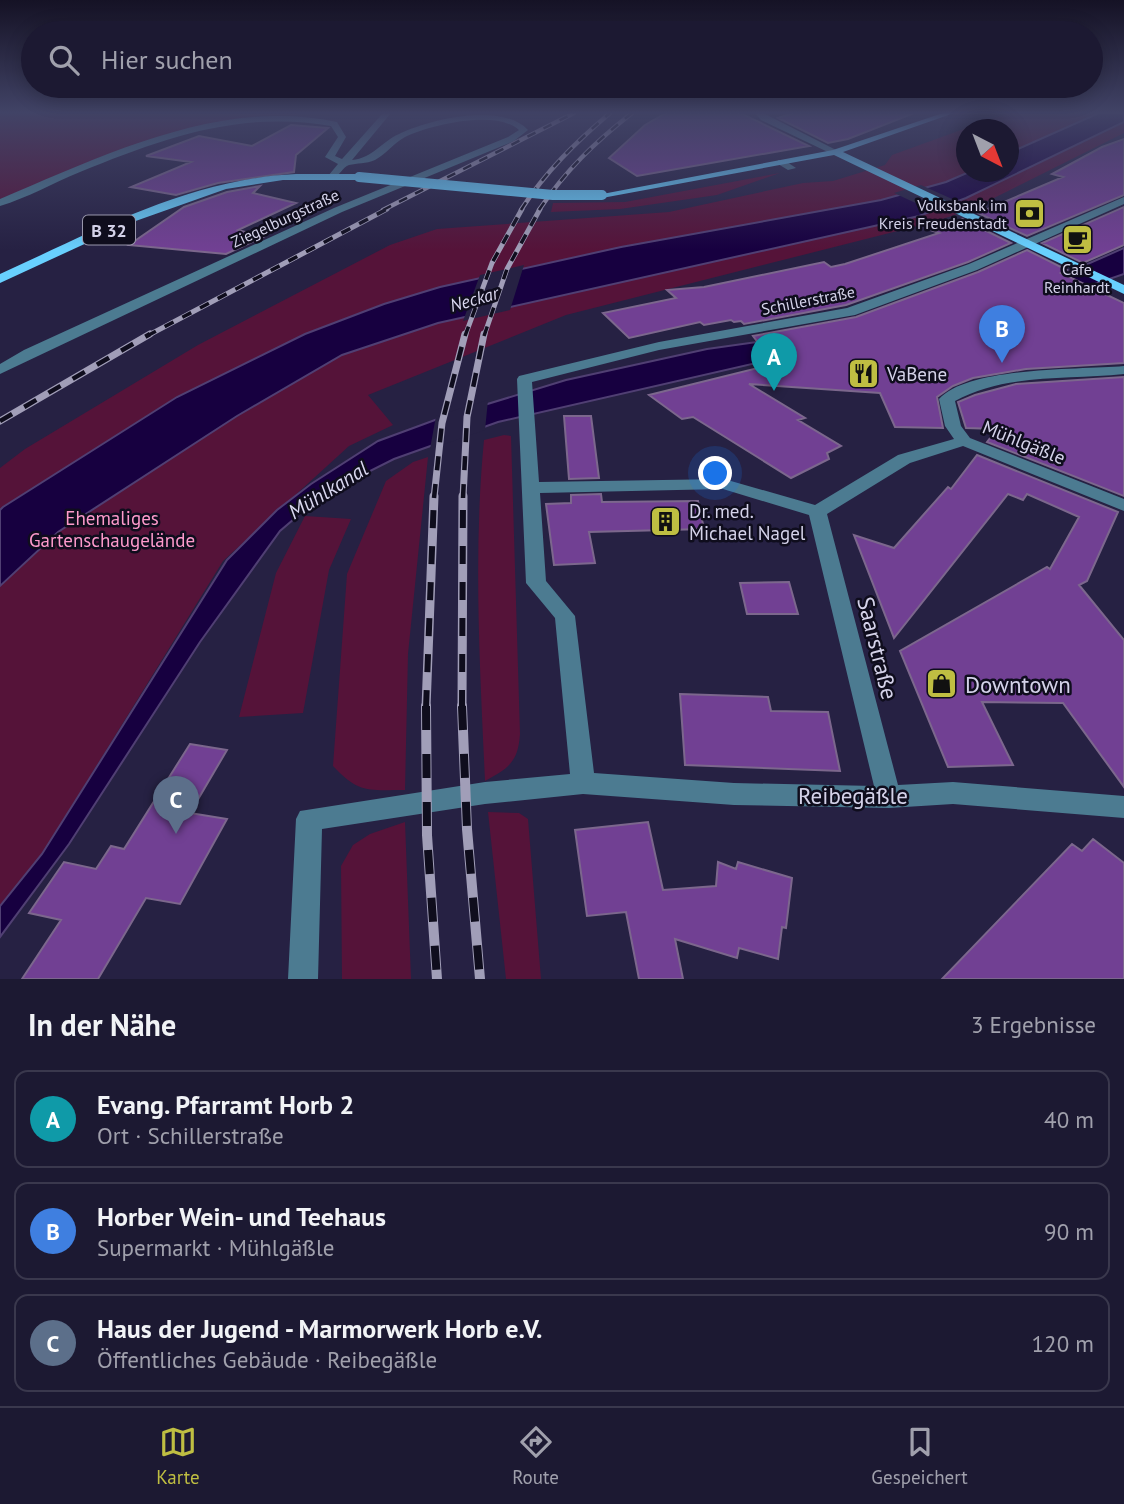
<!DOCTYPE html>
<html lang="de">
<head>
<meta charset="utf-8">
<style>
	body { margin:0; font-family:"PT Sans",sans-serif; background:#29263e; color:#f1f3f6 }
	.compass { position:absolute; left:956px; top:119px; width:63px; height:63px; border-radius:50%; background:#1c1932; box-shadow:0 4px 18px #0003; rotate:138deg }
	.you { position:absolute; left:716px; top:474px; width:24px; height:24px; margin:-18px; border:5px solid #fff; border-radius:50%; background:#1a73e8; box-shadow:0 0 0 10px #1a73e833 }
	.badge { display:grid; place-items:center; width:46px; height:46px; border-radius:50%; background:#bfbe42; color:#fff; font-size:23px; font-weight:700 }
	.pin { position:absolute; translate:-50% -58px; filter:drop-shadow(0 2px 4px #0008) }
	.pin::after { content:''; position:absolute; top:37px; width:24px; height:21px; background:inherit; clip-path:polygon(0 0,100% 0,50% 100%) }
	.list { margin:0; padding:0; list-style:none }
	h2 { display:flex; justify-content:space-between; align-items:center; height:91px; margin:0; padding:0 28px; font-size:30px }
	h2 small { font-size:23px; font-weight:400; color:#a0a0ac }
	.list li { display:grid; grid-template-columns:46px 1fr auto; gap:21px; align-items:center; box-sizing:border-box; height:98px; margin:0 14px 14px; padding:0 14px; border:2px solid #3a384d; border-radius:14px }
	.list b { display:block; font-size:26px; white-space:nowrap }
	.list p { margin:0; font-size:23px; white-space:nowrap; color:#a0a0ac }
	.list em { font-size:23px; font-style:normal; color:#a0a0ac }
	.icon { flex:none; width:38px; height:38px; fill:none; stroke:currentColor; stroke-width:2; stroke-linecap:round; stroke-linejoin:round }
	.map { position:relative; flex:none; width:1124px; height:979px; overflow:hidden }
	.search { position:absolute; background:#1c1932; box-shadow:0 4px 18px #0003; left:21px; right:21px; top:21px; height:77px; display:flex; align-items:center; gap:18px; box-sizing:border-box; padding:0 24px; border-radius:38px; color:#a0a0ac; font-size:26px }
	.sheet { height:427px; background:#1c1932 }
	nav { display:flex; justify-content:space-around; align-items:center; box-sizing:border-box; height:98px; border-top:2px solid #3a384d; background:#1c1932; font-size:19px; color:#a0a0ac }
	nav a { display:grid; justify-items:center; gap:4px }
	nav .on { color:#bfbe42 }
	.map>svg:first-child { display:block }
	.green { fill:#551339; fill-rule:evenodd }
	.water { fill:#170040; stroke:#503f73; stroke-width:2 }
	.pier { fill:#262143 }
	.building { fill:#714093; stroke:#7c678d; stroke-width:2 }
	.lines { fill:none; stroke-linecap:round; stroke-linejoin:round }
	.minor { fill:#4c7b91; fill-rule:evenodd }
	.major { fill:#68d0fe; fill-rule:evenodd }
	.rail-far4-casing { stroke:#a19eb8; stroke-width:4.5 }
	.rail-far3-casing { stroke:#a19eb8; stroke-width:5 }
	.rail-far2-casing { stroke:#a19eb8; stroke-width:7 }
	.rail-far1-casing { stroke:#a19eb8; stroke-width:9 }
	.rail-casing { stroke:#a19eb8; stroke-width:10 }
	.rail-far4 { stroke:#0f0d1d; stroke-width:2.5; stroke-dasharray:9; stroke-linecap:butt }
	.rail-far3 { stroke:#0f0d1d; stroke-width:3.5; stroke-dasharray:10; stroke-linecap:butt }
	.rail-far2 { stroke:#0f0d1d; stroke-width:4.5; stroke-dasharray:14; stroke-linecap:butt }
	.rail-far1 { stroke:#0f0d1d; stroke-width:6; stroke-dasharray:18; stroke-linecap:butt }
	.rail { stroke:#0f0d1d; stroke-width:8; stroke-dasharray:24; stroke-linecap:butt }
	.major-bridge { stroke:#68d0fe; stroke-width:10 }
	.labels { text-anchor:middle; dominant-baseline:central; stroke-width:5; stroke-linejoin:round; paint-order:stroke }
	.far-poi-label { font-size:16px; fill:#d4d2e9; stroke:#0f0d1d; text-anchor:end }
	.far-street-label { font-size:16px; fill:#d4d2e9; stroke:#0f0d1d }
	.shield { fill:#0f0d1d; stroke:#9997ac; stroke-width:2 }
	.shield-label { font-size:18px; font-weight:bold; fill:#d4d2e9 }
	.far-water-label { font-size:18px; font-style:italic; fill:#d9d7ef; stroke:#0f0d1d }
	.poi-label { font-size:19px; fill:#d4d2e9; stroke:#0f0d1d; text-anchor:start }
	.street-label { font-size:19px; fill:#d4d2e9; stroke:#0f0d1d }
	.park-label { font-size:19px; fill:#fe9acc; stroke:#0f0d1d }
	.water-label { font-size:21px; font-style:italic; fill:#d9d7ef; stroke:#0f0d1d }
	.near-street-label { font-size:23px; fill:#d4d2e9; stroke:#0f0d1d }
	.near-poi-label { font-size:23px; fill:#d4d2e9; stroke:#0f0d1d; text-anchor:start }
</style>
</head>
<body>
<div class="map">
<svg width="1124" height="979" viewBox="0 0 1124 979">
	<rect width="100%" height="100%" fill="#262143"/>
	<path class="green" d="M0,113H296L297,115C192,112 95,162 0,199Z
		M1008,113H1124V133L970,210L933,222L566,315L368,395L393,425L349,446L223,561L42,854L0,906V468L25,449L198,345L390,245L437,229L669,212L803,183L833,181L885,165L892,155ZM967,130H1009V172H967Z
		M780,173L717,195L620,209L551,212L553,203L625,202Z
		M504,435L511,436L520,734C518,762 509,768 485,781C480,668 473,554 484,440Z
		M428,457L408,654L405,790C369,790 359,794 333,766L347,574L386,481L413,462Z
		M305,516L351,519L329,570L303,713L239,717L276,573Z
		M488,812L519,813L528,819L541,979H506Z
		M405,822L411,979H342L341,866L353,845L370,834Z"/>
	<path class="water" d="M1099,113H1124V122L966,198L919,216L438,323L342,355L237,416L58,532L0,586V510L3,507L177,397L305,334L384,304L440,287L621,247L881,200L946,182L969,172H1009V153Z
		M1124,248V274L1080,289L498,422L394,459L322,495L280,531L200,642L69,844L0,937V906L42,854L227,560L277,510L311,484L378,441L435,420L566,380L707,349L848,329L1024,292Z"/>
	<path class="pier" d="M921,185L961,203L937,213L894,193Z
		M524,265L510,310L463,321L480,275Z
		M488,400L485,430L430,449L436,416Z"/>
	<path class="building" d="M666,113H740L809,146L637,176L609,158L645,125Z
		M793,113H911L912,114L848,139L828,143L778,118Z
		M291,125L328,128L296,155L294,172L218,183L176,195L131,187L191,162L146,156L199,136L252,146Z
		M1124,139V195L1027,236L978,213L1063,177L1052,174L1102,147Z
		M260,186L253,193L296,203L238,230L263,237L226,254L129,245L184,207L227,192Z
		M1124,207V245L1083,263L1042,243Z
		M962,219L1011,243L968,262L846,305L744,324L741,321L734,322L731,320L704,325L700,322L629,338L603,313L676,298L667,290L704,287L824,262L831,267L845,264L939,233L933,231Z
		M1027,250L1067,270L1061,273L1124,303V363L1026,369L973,378L953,386L937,397L943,428L895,427L880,393L749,384L805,418L798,420L841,446L827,453L829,459L791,478L693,417L682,419L649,395L774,364L753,336L856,317L978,272Z
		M1124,377V496L987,442L997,429L966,428L958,402L975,395L1016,384Z
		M564,416H591L599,478L569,479Z
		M977,455L1118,512L1087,581L1079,585L1124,640V787L1063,703L982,702L1013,765L948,767L900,651L1047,567L1050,569L1079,517L1027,494L1023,500L1008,494L894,638L854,535L894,548L948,487L951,489Z
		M601,494L602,502L698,501L704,529L589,532L595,563L554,565L546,504L571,503V495Z
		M789,582L798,614H747L740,583Z
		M680,694L768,697L771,711L828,712L840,771L685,765Z
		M190,744L227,750L190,813L227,819L180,904L146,898L98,979H22L61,920L29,913L64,862L96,869L111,846L124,849Z
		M648,822L663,890L716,886L718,862L736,869L738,862L792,878L786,928L782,927L778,959L739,948L737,958L675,939L683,979H639L626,912L587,916L575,830Z
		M1093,839L1124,863V979H942L1072,844L1082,851Z"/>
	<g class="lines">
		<path class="minor" d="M383,113H391L352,160C373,158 381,142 399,134C430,119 502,102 528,130L514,141L342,212L0,374V364L24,350L334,208L508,137L519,130C496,109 430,125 405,137C394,143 386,154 375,160C366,164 357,163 349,165C343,167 339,176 333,179L328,176L338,164L325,157L338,137L331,126C241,110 163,138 80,172C53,183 27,198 0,206V199C105,155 221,97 337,122L346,137L335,156L342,159Z
			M755,113H763L840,152L832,154L761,120Z
			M778,160H784L796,168L788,170L778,164Z
			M1124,197V204L977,270L855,315L659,350L532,382L539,482L724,479L815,505L898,455L954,439L945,426L939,399C969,366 1080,370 1124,366V374C1068,380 1005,373 955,401L961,426L970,438L1124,499V511L963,446L910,463L827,514L898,785L953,782L1124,796V818L953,804L889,808L734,805L583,794L485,804L322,829L318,979H288L296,819L300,811L485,782L570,774L555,618L526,583L517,379L519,376L659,342L847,308L969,264ZM723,489L809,515L874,786L734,783L594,773L575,616L546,581L540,493Z"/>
		<path class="major" d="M943,113H954L843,152L1124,285V294L834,155L602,198L597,195L833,150Z
			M296,174H359L364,177L359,180H283L226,189L130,223L0,283V274C95,231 190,179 296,174Z"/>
		<defs>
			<path id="rail-far4" d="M383,210L574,113
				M521,210C545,172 576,142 610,113
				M539,210C566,170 594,143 632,113"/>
			<path id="rail-far3" d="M147,336L387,209
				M465,336L492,263L522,209
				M484,336L507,269L540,209"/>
			<path id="rail-far2" d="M0,421L150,334
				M434,498L442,423L465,334
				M463,498L467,417L484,334"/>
			<path id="rail-far1" d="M426,708L434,496
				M462,708L463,496"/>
			<path id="rail" d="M426,706L427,835L437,979
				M462,706L467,829L480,979"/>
		</defs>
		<use href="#rail-far4" class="rail-far4-casing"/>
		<use href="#rail-far3" class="rail-far3-casing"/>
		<use href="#rail-far2" class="rail-far2-casing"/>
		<use href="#rail-far1" class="rail-far1-casing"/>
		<use href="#rail" class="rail-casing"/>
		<use href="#rail-far4" class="rail-far4"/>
		<use href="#rail-far3" class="rail-far3"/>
		<use href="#rail-far2" class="rail-far2"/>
		<use href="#rail-far1" class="rail-far1"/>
		<use href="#rail" class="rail"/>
		<path class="major-bridge" d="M359,177L553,195H602"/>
	</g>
	<linearGradient id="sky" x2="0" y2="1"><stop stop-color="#151225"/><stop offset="0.45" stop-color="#414366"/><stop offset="1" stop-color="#414366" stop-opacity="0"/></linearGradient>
	<rect width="1124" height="250" fill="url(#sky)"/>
	<defs>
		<symbol id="bank-square" viewBox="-11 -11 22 22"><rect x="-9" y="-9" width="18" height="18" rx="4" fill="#bfbe42" stroke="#0f0d1d"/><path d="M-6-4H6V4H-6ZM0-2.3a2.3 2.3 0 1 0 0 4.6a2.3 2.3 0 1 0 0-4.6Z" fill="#111"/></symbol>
		<symbol id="cafe-square" viewBox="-11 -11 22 22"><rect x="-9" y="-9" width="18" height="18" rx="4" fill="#bfbe42" stroke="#0f0d1d"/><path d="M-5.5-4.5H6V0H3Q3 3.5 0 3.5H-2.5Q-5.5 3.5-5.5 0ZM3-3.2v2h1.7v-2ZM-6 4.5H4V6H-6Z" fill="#111"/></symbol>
		<symbol id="restaurant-square" viewBox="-11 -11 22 22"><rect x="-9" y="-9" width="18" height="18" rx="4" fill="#bfbe42" stroke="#0f0d1d"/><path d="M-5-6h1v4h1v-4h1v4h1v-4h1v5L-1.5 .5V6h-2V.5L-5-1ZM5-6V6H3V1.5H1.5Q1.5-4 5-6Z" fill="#111"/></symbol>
		<symbol id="building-square" viewBox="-11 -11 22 22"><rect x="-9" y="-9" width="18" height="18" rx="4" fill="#bfbe42" stroke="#0f0d1d"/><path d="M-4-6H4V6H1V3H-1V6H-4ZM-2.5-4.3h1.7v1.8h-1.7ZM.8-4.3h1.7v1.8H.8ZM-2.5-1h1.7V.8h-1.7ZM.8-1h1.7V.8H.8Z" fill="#111"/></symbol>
		<symbol id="shop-square" viewBox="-11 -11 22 22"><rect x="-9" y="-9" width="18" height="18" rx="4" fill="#bfbe42" stroke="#0f0d1d"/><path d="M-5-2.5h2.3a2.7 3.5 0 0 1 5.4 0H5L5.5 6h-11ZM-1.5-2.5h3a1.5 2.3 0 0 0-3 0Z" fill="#111"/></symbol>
	</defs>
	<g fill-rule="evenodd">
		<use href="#bank-square" x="1012" y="196" width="35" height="35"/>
		<use href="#cafe-square" x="1060" y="222" width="35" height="35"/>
		<use href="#restaurant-square" x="846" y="356" width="35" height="35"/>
		<use href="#building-square" x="648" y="504" width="35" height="35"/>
		<use href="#shop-square" x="924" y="666" width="35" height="35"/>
	</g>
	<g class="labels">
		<g class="far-poi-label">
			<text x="1007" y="205">Volksbank im<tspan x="1007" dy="18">Kreis Freudenstadt</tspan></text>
			<text x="1077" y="269" text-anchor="middle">Cafe<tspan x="1077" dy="18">Reinhardt</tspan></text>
		</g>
		<g class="far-street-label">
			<text transform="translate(285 218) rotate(-25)">Ziegelburgstraße</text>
			<text transform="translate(808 300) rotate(-11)">Schillerstraße</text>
		</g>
		<rect class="shield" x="83" y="215.5" width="52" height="29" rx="5"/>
		<g class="shield-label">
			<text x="109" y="230">B 32</text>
		</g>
		<g class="far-water-label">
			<text transform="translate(474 299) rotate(-16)">Neckar</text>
		</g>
		<g class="poi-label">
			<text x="887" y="374">VaBene</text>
			<text x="689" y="511">Dr. med.<tspan x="689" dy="22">Michael Nagel</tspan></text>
		</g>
		<g class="street-label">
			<text transform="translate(1024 442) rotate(22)">Mühlgäßle</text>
		</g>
		<g class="park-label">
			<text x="112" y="518">Ehemaliges<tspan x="112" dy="22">Gartenschaugelände</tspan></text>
		</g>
		<g class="water-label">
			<text transform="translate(328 490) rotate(-32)">Mühlkanal</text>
		</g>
		<g class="near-street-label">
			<text transform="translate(878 648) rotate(76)">Saarstraße</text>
			<text x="853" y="795">Reibegäßle</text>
		</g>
		<g class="near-poi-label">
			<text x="965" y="684">Downtown</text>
		</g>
	</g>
</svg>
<svg class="compass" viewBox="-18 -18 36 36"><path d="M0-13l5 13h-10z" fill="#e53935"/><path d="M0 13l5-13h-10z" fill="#a0a0ac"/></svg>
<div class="you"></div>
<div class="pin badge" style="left:774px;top:391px;background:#0f9aa8">A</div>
<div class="pin badge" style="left:1002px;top:363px;background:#3f7fe0">B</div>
<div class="pin badge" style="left:176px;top:834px;background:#5c6f8a">C</div>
<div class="search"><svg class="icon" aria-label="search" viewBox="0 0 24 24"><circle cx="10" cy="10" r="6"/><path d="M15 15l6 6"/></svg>Hier suchen</div>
</div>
<section class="sheet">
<h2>In der Nähe<small>3 Ergebnisse</small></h2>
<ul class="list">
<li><span class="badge" style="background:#0f9aa8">A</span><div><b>Evang. Pfarramt Horb 2</b><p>Ort · Schillerstraße</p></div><em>40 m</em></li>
<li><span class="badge" style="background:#3f7fe0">B</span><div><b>Horber Wein- und Teehaus</b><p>Supermarkt · Mühlgäßle</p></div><em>90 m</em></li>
<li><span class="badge" style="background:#5c6f8a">C</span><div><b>Haus der Jugend - Marmorwerk Horb e.V.</b><p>Öffentliches Gebäude · Reibegäßle</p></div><em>120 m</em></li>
</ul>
</section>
<nav>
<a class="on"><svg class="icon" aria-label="map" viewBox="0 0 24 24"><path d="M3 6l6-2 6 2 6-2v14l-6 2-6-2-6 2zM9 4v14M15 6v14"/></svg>Karte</a>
<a><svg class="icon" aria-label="directions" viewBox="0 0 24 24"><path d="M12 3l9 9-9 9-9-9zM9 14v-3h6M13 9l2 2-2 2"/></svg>Route</a>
<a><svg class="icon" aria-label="saved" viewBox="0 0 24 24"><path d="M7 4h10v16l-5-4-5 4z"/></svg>Gespeichert</a>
</nav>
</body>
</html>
